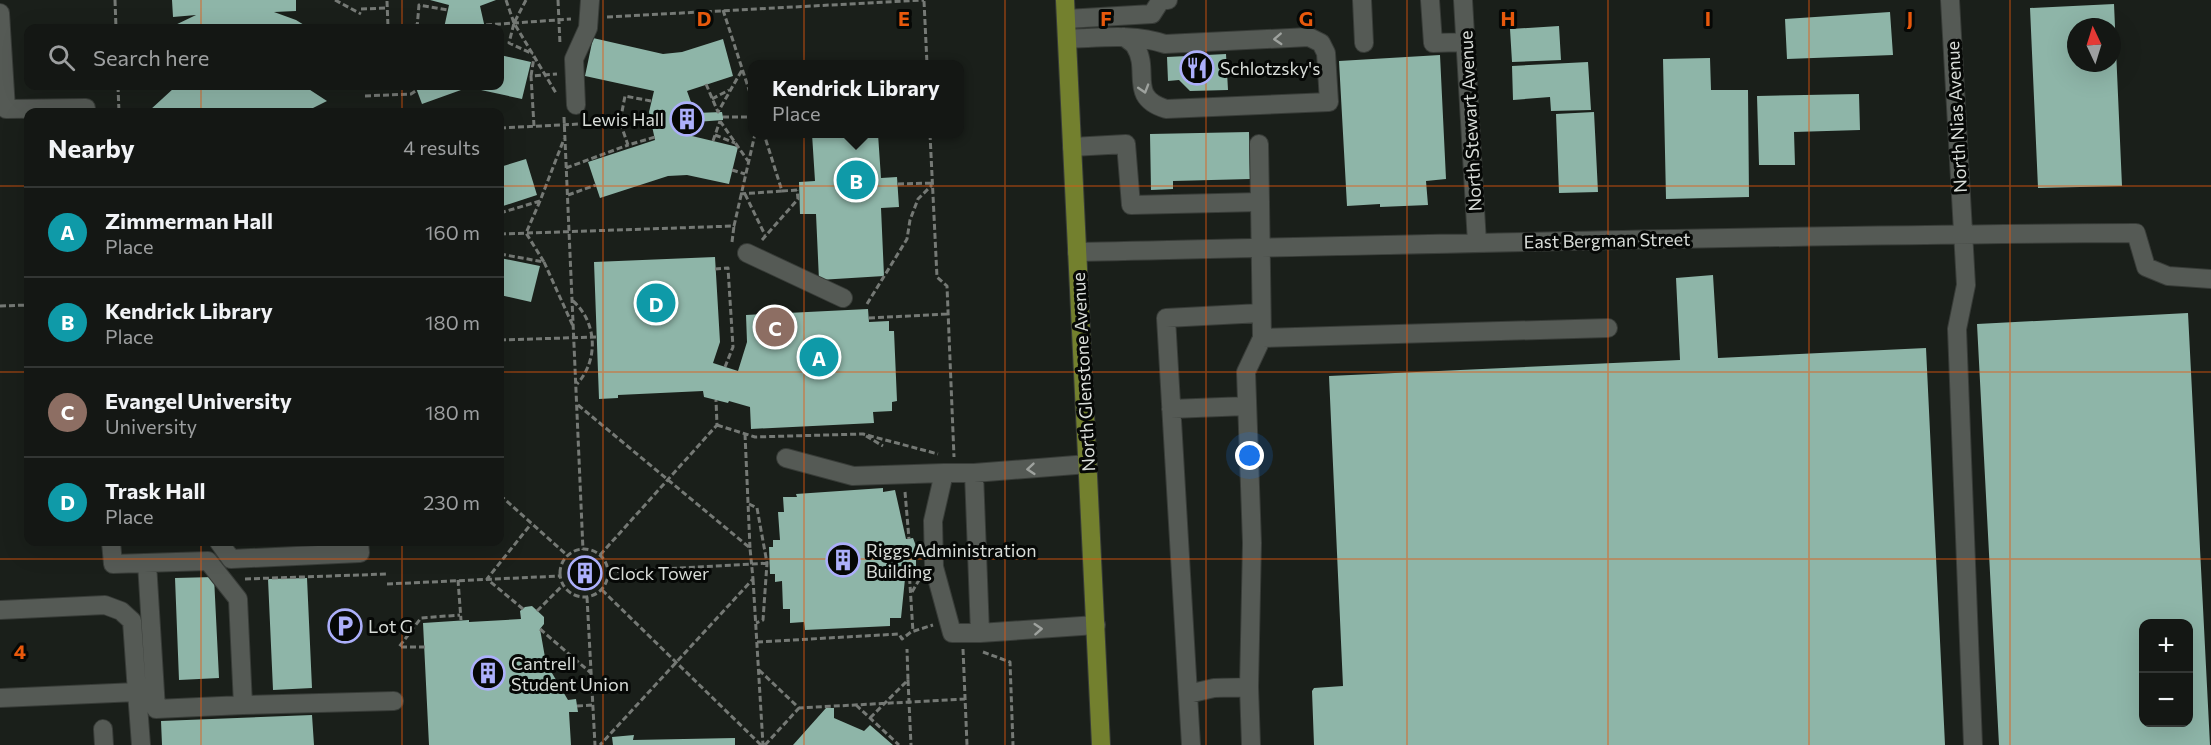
<!DOCTYPE html>
<html lang="en">
<head>
<meta charset="utf-8">
<style>
	body { margin:0; font-family:Commissioner,sans-serif; background:#1d201d; color:#f1f3f6 }
	.controls { position:absolute; right:18px; bottom:18px; display:grid; overflow:hidden; border-radius:12px; box-shadow:0 6px 24px #0002 }
	.controls button { width:54px; height:54px; display:grid; place-items:center; padding:0; border:0; border-bottom:2px solid #333634; background:#141714; color:#f1f3f6; font:30px sans-serif }
	.compass { position:absolute; left:2067px; top:18px; width:54px; height:54px; border-radius:50%; background:#141714; box-shadow:0 6px 24px #0002; rotate:356deg }
	.you { position:absolute; left:1250px; top:456px; width:21px; height:21px; margin:-15px; border:4px solid #fff; border-radius:50%; background:#1a73e8; box-shadow:0 0 0 9px #1a73e833 }
	.badge { display:grid; place-items:center; width:39px; height:39px; border-radius:50%; background:#0f766e; color:#fff; font-size:20px; font-weight:700 }
	.pin { position:absolute; translate:-50% -50%; border:3px solid #fff; box-shadow:0 2px 6px #0006 }
	.popup { position:absolute; left:748px; top:60px; width:216px; height:78px; box-sizing:border-box; display:grid; place-content:center; border-radius:12px; background:#141714; filter:drop-shadow(0 2px 4px #0005); font-size:20px; white-space:nowrap; color:#9d9fa0 }
	.popup b { font-size:22px; color:#f1f3f6 }
	.popup::after { content:''; position:absolute; left:50%; top:100%; margin-left:-12px; border:12px solid transparent; border-top-color:#141714 }
	.list { margin:0; padding:0; list-style:none }
	h2 { display:flex; justify-content:space-between; align-items:center; height:78px; margin:0; padding:0 24px; font-size:26px }
	h2 small { font-size:20px; font-weight:400; color:#9d9fa0 }
	.list li { display:grid; grid-template-columns:39px 1fr auto; gap:18px; align-items:center; box-sizing:border-box; height:90px; padding:0 24px; border-top:2px solid #333634 }
	.list b { display:block; font-size:22px; white-space:nowrap }
	.list p { margin:0; font-size:20px; white-space:nowrap; color:#9d9fa0 }
	.list em { font-size:20px; font-style:normal; color:#9d9fa0 }
	.icon { flex:none; width:33px; height:33px; fill:none; stroke:currentColor; stroke-width:2; stroke-linecap:round; stroke-linejoin:round }
	.map { position:relative; flex:none; width:2211px; height:745px; overflow:hidden }
	.search { position:absolute; background:#141714; box-shadow:0 6px 24px #0002; left:24px; top:24px; width:480px; height:66px; display:flex; align-items:center; gap:15px; box-sizing:border-box; padding:0 21px; border-radius:12px; color:#9d9fa0; font-size:22px }
	.panel { position:absolute; background:#141714; box-shadow:0 6px 24px #0002; left:24px; top:108px; width:480px; height:438px; border-radius:12px }
	.map>svg:first-child { display:block }
	.building { fill:#8eb5a8; fill-rule:evenodd }
	.lines { fill:none; stroke-linecap:round; stroke-linejoin:round }
	.minor-casing { stroke:#383c38; stroke-width:20 }
	.major-casing { stroke:#383c38; stroke-width:20 }
	.path { stroke:#757975; stroke-width:3; stroke-dasharray:6 3; stroke-linecap:butt }
	.minor { stroke:#555a55; stroke-width:18 }
	.major { stroke:#73802e; stroke-width:18 }
	.oneway { stroke:#9ea29e }
	.grid { fill:none; stroke:#e8590c; stroke-width:1.5; stroke-opacity:0.55 }
	.labels { text-anchor:middle; dominant-baseline:central; stroke-width:6; stroke-linejoin:round; paint-order:stroke }
	.poi-label { font-size:18px; fill:#d9ddd9; stroke:#060806; text-anchor:start }
	.street-label { font-size:18px; fill:#d9ddd9; stroke:#060806 }
	.grid-label { font-size:20px; text-anchor:middle; font-weight:bold; fill:#e8590c; stroke:#060806; stroke-width:6; stroke-linejoin:round; paint-order:stroke }
</style>
</head>
<body>
<div class="map">
<svg width="2211" height="745" viewBox="0 0 2211 745">
	<rect width="100%" height="100%" fill="#1a1f1a"/>
	<path class="building" d="M172,0H296V11L274,12L296,20L309,28H169L196,15L173,17Z
		M430,0H496L480,6L485,28H444L449,5Z
		M2114,4L2122,186L2038,188L2030,8ZM2076,27H2112V63H2076Z
		M1890,12L1893,55L1787,59L1785,19Z
		M1559,26L1561,60L1512,62L1510,29Z
		M593,38L663,54L682,52L723,39L733,76L687,91L695,113L722,112L723,117V120L696,122L692,136L738,147L729,184L687,175L668,176L600,198L588,162L655,140L649,112L654,91L585,76Z
		M1226,54L1228,90L1190,91L1179,80L1168,81L1167,57Z
		M500,55L531,62L522,99L481,90H461L422,104L416,88L411,90L409,86H500Z
		M1440,55L1446,179L1426,181L1428,205L1380,207V204L1347,206L1339,61Z
		M1710,58L1711,90H1748L1749,197L1666,199L1663,59Z
		M1588,62L1591,110L1551,111L1550,97L1513,100L1512,66Z
		M168,86H304L327,101L305,112H157L150,110L174,88Z
		M1859,94L1860,130L1794,132L1795,165H1759L1757,96Z
		M1594,112L1598,192L1559,193L1556,114Z
		M1249,132L1250,179L1173,181V189L1151,190L1150,134Z
		M812,134H878L881,178L897,177L899,207L881,208L884,276L819,280L816,214H800L799,182L815,181Z
		M526,159L537,195L500,207V167Z
		M715,257L720,342L713,363L738,371L747,342L746,315L868,309L869,322L889,321V331H894L897,401L892,402V411L873,412L874,423L751,429L750,407L729,401L728,403L704,397L703,391L618,395V398L599,399L594,262Z
		M500,258L540,266L531,302L500,295Z
		M1713,275L1718,358L1926,348L1945,745H1314L1312,691L1314,688L1343,686L1329,376L1680,360L1676,278Z
		M2188,313L2210,745H1999L1977,324ZM2144,624H2188V722H2144Z
		M883,488V492L895,490L906,539L913,538L916,546V570L906,569L901,618H890V626L805,630L804,622L790,623V609H783L782,581L775,582V574H770L769,547H773V540H780L778,512H784L783,497H797L796,494Z
		M590,567L591,579L581,580L580,568Z
		M214,577L219,678L179,680L175,578Z
		M307,578L312,688L273,690L268,579Z
		M532,606L544,617V624L540,629L546,663L568,700L576,699L578,712H569L571,745H429L423,623L469,620V622L521,619L520,611L525,607Z
		M826,708H834V718L864,731L870,725L893,745H793Z
		M312,715L314,745H162L161,721Z
		M634,735L633,740L735,738V745H613L612,737Z"/>
	<g class="lines">
		<defs>
			<path id="minor" d="M1362,0L1364,43
				M1430,0L1433,43L1465,42
				M1463,0L1477,243
				M1950,0L1966,285L1957,329L1973,745
				M0,13L6,109L86,108
				M1066,19L1152,14L1161,0H1168
				M1067,39C1101,38 1132,33 1165,44L1309,37L1321,43L1326,53L1329,102L1166,109C1127,97 1151,71 1135,46C1133,43 1128,40 1124,37
				M576,105L574,59L588,28L590,0
				M1072,147L1126,144L1131,205L1260,202L1259,144
				M1077,252C1430,244 1783,235 2136,233L2146,267L2168,276L2211,279
				M747,253L843,298
				M1262,338L1608,328
				M1171,409L1247,406
				M786,458L853,476L944,473
				M1088,464L974,473H944L933,521L934,567L952,633H980L1096,625
				M974,473L980,633
				M111,542L113,564L208,561L238,599L243,705L156,709L147,563
				M219,542L231,559L360,553L359,542
				M0,610L105,605L121,611L132,621L137,692L0,698
				M137,692L141,745
				M1188,694L1166,318L1261,313
				M243,705L394,701
				M103,729L104,745
				M1191,745L1188,694L1214,688L1249,687
				M1251,745L1249,687L1252,543L1246,372L1262,338L1260,202"/>
			<path id="major" d="M1065,0L1101,745"/>
		</defs>
		<use href="#minor" class="minor-casing"/>
		<use href="#major" class="major-casing"/>
		<path class="path" d="M115,0L116,28
			M335,0L361,14
			M506,0L514,23L556,93
			M526,0L514,23L509,43L533,54
			M558,0L560,44
			M387,1L388,27
			M924,1L927,64
			M361,9L387,8
			M723,10L752,99
			M607,17L924,0
			M486,25L571,19
			M388,28L417,25
			M417,28L419,5L448,10
			M531,76L534,57
			M706,84L718,112L742,70
			M118,86L119,112
			M365,96L411,94L417,90
			M712,99L729,90
			M651,101L625,96L620,122L628,145L655,137
			M564,117L583,550
			M723,117H752
			M720,121L748,161
			M534,126L531,76L557,74
			M500,128L620,122
			M930,134L937,277L947,286L954,457
			M715,135L735,143
			M713,141L720,121
			M566,168L628,145
			M732,170L745,174
			M898,184L932,183
			M782,191L798,190
			M740,194L782,191L764,134
			M745,194L765,235
			M568,195L596,185
			M500,213L540,201L564,139
			M500,234L734,226L755,134
			M762,240L798,199L797,190
			M732,242L734,226
			M500,254L544,262L526,233L540,201
			M544,262L573,326
			M715,269L728,268L733,347L725,367
			M573,301C597,322 599,360 577,384
			M867,304L907,239L910,220L918,199L932,185
			M0,306L28,305
			M869,318L948,314
			M500,340L596,337
			M578,405L750,548L753,579L600,745
			M717,425L755,437L863,434L938,454
			M745,434L750,548
			M866,436L883,446
			M905,492L909,539
			M500,495L568,556
			M749,504L757,508L767,563L763,620L756,623
			M560 573a24 24 0 1 1 48 0a24 24 0 1 1-48 0Z
			M600,555L717,425L716,400
			M909,569L913,632
			M608,572L770,563
			M245,579L387,574
			M753,579L763,745
			M458,580L461,620
			M387,584L560,576
			M602,590L761,745
			M912,592L919,580
			M587,597L595,745
			M523,609L487,579L531,524
			M537,611L563,585
			M540,629L591,673
			M757,642L899,634L902,639L911,632L933,625
			M425,647H399L421,618L460,615
			M963,649L967,745
			M983,652L1010,662L1013,745
			M759,670L799,708L965,699
			M908,680L911,745
			M856,705L899,745
			M577,706L593,705
			M870,718L908,680L907,649
			M765,745L799,708"/>
		<use href="#minor" class="minor"/>
		<use href="#major" class="major"/>
	</g>
	<defs><path id="oneway-chevron" d="M-2-3.5L2.5 0L-2 3.5" fill="none" stroke-width="1.6" stroke-linecap="round" stroke-linejoin="round" transform="scale(1.5)"/></defs>
	<g class="oneway">
		<use href="#oneway-chevron" transform="translate(1278 39) rotate(177)"/>
		<use href="#oneway-chevron" transform="translate(1144 89) rotate(73)"/>
		<use href="#oneway-chevron" transform="translate(1031 469) rotate(175)"/>
		<use href="#oneway-chevron" transform="translate(1038 629) rotate(-4)"/>
	</g>
	<path class="grid" d="M201,0V28M402,0V28M603,0V745M804,0V745M1005,0V745M1206,0V745M1407,0V745M1608,0V745M1809,0V745M2010,0V745M201,86V112M402,86V112M0,186H28M500,186H2211M0,372H28M500,372H2211M201,542V745M402,542V745M0,559H2211"/>
	<defs>
		<symbol id="restaurant-ring" viewBox="-11 -11 22 22"><circle r="9.5" fill="#060806" stroke="#acaffb" stroke-width="1.5"/><path d="M-5-6h1v4h1v-4h1v4h1v-4h1v5L-1.5 .5V6h-2V.5L-5-1ZM5-6V6H3V1.5H1.5Q1.5-4 5-6Z" fill="#acaffb"/></symbol>
		<symbol id="building-ring" viewBox="-11 -11 22 22"><circle r="9.5" fill="#060806" stroke="#acaffb" stroke-width="1.5"/><path d="M-4-6H4V6H1V3H-1V6H-4ZM-2.5-4.3h1.7v1.8h-1.7ZM.8-4.3h1.7v1.8H.8ZM-2.5-1h1.7V.8h-1.7ZM.8-1h1.7V.8H.8Z" fill="#acaffb"/></symbol>
		<symbol id="parking-ring" viewBox="-11 -11 22 22"><circle r="9.5" fill="#060806" stroke="#acaffb" stroke-width="1.5"/><path d="M-3.5-5.5H1a3.5 3.5 0 0 1 0 7H-1V5.5H-3.5ZM-1-3.4V-.6H.8a1.4 1.4 0 0 0 0-2.8Z" fill="#acaffb"/></symbol>
	</defs>
	<g fill-rule="evenodd">
		<use href="#restaurant-ring" x="1178" y="49" width="38" height="38"/>
		<use href="#building-ring" x="668" y="100" width="38" height="38"/>
		<use href="#building-ring" x="824" y="541" width="38" height="38"/>
		<use href="#building-ring" x="566" y="554" width="38" height="38"/>
		<use href="#parking-ring" x="326" y="607" width="38" height="38"/>
		<use href="#building-ring" x="469" y="654" width="38" height="38"/>
	</g>
	<g class="labels">
		<g class="poi-label">
			<text x="1220" y="68">Schlotzsky's</text>
			<text x="664" y="119" text-anchor="end">Lewis Hall</text>
			<text x="866" y="550">Riggs Administration<tspan x="866" dy="21">Building</tspan></text>
			<text x="608" y="573">Clock Tower</text>
			<text x="368" y="626">Lot G</text>
			<text x="511" y="663">Cantrell<tspan x="511" dy="21">Student Union</tspan></text>
		</g>
		<g class="street-label">
			<text transform="translate(1956 117) rotate(-93)">North Nias Avenue</text>
			<text transform="translate(1470 121) rotate(-93)">North Stewart Avenue</text>
			<text transform="translate(1607 240) rotate(-1)">East Bergman Street</text>
			<text transform="translate(1083 372) rotate(-93)">North Glenstone Avenue</text>
		</g>
	</g>
	<g class="grid-label">
		<text x="704" y="26">D</text>
		<text x="904" y="26">E</text>
		<text x="1106" y="26">F</text>
		<text x="1306" y="26">G</text>
		<text x="1508" y="26">H</text>
		<text x="1708" y="26">I</text>
		<text x="1910" y="26">J</text>
		<text x="20" y="659">4</text>
	</g>
</svg>
<div class="controls">
<button>+</button>
<button>−</button>
</div>
<svg class="compass" viewBox="-18 -18 36 36"><path d="M0-13l5 13h-10z" fill="#e53935"/><path d="M0 13l5-13h-10z" fill="#9d9fa0"/></svg>
<div class="you"></div>
<div class="pin badge" style="left:819px;top:357px;background:#0f9aa8">A</div>
<div class="pin badge" style="left:856px;top:180px;background:#0f9aa8">B</div>
<div class="popup"><b>Kendrick Library</b>Place</div>
<div class="pin badge" style="left:775px;top:327px;background:#8d6e63">C</div>
<div class="pin badge" style="left:656px;top:303px;background:#0f9aa8">D</div>
<div class="search"><svg class="icon" aria-label="search" viewBox="0 0 24 24"><circle cx="10" cy="10" r="6"/><path d="M15 15l6 6"/></svg>Search here</div>
<section class="panel">
<h2>Nearby<small>4 results</small></h2>
<ul class="list">
<li><span class="badge" style="background:#0f9aa8">A</span><div><b>Zimmerman Hall</b><p>Place</p></div><em>160 m</em></li>
<li><span class="badge" style="background:#0f9aa8">B</span><div><b>Kendrick Library</b><p>Place</p></div><em>180 m</em></li>
<li><span class="badge" style="background:#8d6e63">C</span><div><b>Evangel University</b><p>University</p></div><em>180 m</em></li>
<li><span class="badge" style="background:#0f9aa8">D</span><div><b>Trask Hall</b><p>Place</p></div><em>230 m</em></li>
</ul>
</section>
</div>
</body>
</html>
